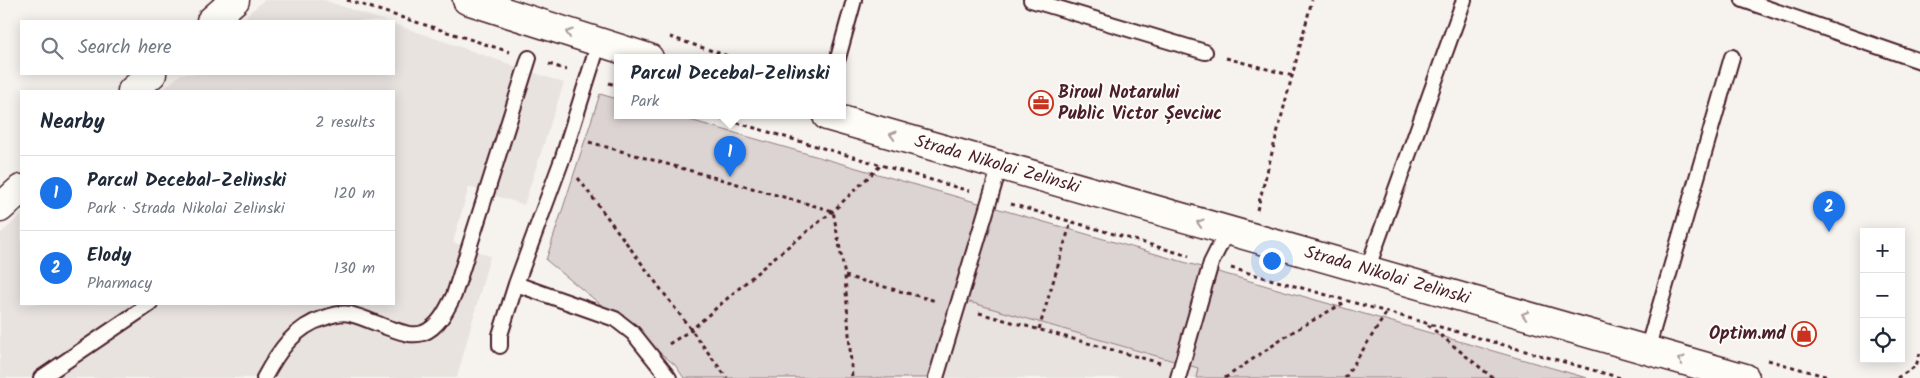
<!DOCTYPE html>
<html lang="en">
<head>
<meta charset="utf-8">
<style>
	body { margin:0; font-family:Kalam,sans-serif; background:#f2f2f3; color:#1f2937 }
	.controls { position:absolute; right:15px; bottom:15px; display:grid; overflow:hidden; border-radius:0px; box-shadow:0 2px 12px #0003 }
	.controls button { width:45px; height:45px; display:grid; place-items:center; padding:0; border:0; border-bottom:1px solid #e0e1e3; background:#fff; color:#1f2937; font:25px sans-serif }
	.you { position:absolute; left:1271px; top:260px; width:18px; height:18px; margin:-12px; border:4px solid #fff; border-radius:50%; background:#1a73e8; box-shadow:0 0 0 8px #1a73e833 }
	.badge { display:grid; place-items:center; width:32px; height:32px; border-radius:50%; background:#1a73e8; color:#fff; font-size:16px; font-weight:700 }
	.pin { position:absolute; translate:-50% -41px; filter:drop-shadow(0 1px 2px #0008) }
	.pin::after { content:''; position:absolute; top:26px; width:18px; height:15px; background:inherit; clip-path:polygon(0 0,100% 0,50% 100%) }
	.popup { position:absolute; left:614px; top:54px; width:232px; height:65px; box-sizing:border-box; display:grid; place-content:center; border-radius:0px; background:#fff; filter:drop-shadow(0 1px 4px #0005); font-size:16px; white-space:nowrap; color:#747a83 }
	.popup b { font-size:19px; color:#1f2937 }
	.popup::after { content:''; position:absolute; left:50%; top:100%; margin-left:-10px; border:10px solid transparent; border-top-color:#fff }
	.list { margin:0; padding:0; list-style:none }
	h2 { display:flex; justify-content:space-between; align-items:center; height:65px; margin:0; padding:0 20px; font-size:21px }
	h2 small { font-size:16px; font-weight:400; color:#747a83 }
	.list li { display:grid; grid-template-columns:32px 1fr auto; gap:15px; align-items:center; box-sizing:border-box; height:75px; padding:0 20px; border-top:1px solid #e0e1e3 }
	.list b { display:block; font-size:19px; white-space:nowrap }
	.list p { margin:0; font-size:16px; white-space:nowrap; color:#747a83 }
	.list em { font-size:16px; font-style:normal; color:#747a83 }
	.icon { flex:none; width:28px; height:28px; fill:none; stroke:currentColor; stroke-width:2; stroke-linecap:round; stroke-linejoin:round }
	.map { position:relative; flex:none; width:1920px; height:378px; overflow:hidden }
	.search { position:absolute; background:#fff; box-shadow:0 2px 12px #0003; left:20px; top:20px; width:375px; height:55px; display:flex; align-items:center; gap:12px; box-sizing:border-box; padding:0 18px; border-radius:0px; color:#747a83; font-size:19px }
	.panel { position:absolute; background:#fff; box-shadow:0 2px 12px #0003; left:20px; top:90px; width:375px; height:215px; border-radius:0px }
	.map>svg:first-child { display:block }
	.built { fill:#e9e3e0 }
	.green { fill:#dcd4d2; stroke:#937a7e }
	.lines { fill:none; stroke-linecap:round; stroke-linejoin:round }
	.lane-casing { stroke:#4a1f2b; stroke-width:18 }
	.street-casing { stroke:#4a1f2b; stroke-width:31 }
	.secondary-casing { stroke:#4a1f2b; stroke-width:31 }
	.path { stroke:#4a1f2b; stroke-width:3; stroke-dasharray:4 4; stroke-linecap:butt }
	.lane { stroke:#fdfcf7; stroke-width:14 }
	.street { stroke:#fdfcf7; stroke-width:28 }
	.secondary { stroke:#fdfcf7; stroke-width:28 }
	.oneway { stroke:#ac999b }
	.labels { text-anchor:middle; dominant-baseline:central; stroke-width:4; stroke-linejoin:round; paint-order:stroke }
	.poi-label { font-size:18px; font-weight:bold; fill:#4a1f2b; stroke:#fdfcf7; text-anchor:start }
	.street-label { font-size:18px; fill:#4a1f2b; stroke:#fdfcf7 }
</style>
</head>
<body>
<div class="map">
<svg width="1920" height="378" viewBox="0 0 1920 378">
	<rect width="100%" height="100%" fill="#f6f3ef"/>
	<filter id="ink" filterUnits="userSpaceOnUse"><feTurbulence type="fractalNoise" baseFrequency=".02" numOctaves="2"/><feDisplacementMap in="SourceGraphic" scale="10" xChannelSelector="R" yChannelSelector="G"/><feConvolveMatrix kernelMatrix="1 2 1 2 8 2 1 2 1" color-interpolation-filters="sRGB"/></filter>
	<g filter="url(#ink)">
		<path class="built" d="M264,0H324L385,21H240Z
			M394,24L564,83L524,205L469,187L453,242L490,256L457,378H0V234L21,215V304H394V91H161L181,74H394Z
			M952,296L1198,369L1196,378H928Z"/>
		<path class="green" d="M600,94L617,99L618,116H676L1587,378H1196L1198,368L952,297L928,378H684L675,365L546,260Z"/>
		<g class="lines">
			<defs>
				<path id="lane" d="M1031,0L1205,52
					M1743,0L1920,61
					M838,58L854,0
					M1367,270L1464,0
					M516,284L615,319L633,333L669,378
					M500,346V335L516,284L563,157L599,42
					M1647,350L1732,57
					M41,378L150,304
					M264,378C278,352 294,327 324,318C332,315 342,312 350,314C362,317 375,323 386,327C398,331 411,337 423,333C439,327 447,309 454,295L529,58
					M936,378L1000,165
					M1178,378L1211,263L1227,231"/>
				<path id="street" d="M211,21L235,0
					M132,91L152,74
					M0,208L21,189"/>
				<path id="secondary" d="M467,0L649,58
					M827,116L1745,378"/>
			</defs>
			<use href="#lane" class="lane-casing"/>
			<use href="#street" class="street-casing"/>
			<use href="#secondary" class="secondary-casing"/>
			<path class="path" d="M347,0L510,52
				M670,37L734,58
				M1226,58L1293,76
				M549,64L567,70
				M609,83L618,86
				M714,116L969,191
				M589,142L833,211L845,276L852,378
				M578,178L727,378
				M1011,204L1189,256
				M1257,210L1312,0
				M1231,268L1621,378
				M845,276L936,301
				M979,313L1160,363
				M1428,325L1493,378
				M1039,329L1071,222
				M669,344L691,330L775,257L833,211L880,166
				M1768,360L1832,378
				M1225,378L1294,331L1347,301
				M1345,378L1387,312
				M1897,378L1916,366L1920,353"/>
			<use href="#lane" class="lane"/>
			<use href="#street" class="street"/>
			<use href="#secondary" class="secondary"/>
		</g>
		<defs><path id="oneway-chevron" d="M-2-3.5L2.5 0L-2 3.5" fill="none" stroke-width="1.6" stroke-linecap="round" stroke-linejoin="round" transform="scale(1.25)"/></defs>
		<g class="oneway">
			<use href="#oneway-chevron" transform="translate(569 33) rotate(-162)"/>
			<use href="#oneway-chevron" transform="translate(893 135) rotate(-164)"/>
			<use href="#oneway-chevron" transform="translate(1200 223) rotate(-164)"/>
			<use href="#oneway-chevron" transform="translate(1525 315) rotate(-164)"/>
			<use href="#oneway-chevron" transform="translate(1681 360) rotate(-164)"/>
		</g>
	</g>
	<defs>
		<symbol id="office-ring" viewBox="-11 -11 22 22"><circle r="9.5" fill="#fdfcf7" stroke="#c8321e" stroke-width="1.5"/><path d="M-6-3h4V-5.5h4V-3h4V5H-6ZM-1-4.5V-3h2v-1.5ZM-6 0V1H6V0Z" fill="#c8321e"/></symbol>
		<symbol id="shop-ring" viewBox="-11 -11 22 22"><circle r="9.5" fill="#fdfcf7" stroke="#c8321e" stroke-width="1.5"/><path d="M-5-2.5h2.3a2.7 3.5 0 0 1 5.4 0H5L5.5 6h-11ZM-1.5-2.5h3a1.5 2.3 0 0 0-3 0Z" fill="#c8321e"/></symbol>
	</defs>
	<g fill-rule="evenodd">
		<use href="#office-ring" x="1027" y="89" width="28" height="28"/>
		<use href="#shop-ring" x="1790" y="320" width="28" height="28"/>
	</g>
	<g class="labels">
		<g class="poi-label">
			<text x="1058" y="93">Biroul Notarului<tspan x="1058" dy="21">Public Victor Șevciuc</tspan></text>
			<text x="1786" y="334" text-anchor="end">Optim.md</text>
		</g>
		<g class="street-label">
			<text transform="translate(997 165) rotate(16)">Strada Nikolai Zelinski</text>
			<text transform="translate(1387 276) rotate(16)">Strada Nikolai Zelinski</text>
		</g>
	</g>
</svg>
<div class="controls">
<button>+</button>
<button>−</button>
<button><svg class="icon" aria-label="locate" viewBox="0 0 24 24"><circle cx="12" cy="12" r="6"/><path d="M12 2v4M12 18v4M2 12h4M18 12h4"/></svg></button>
</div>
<div class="you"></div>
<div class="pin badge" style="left:730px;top:177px">1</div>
<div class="popup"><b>Parcul Decebal-Zelinski</b>Park</div>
<div class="pin badge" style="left:1829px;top:232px">2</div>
<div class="search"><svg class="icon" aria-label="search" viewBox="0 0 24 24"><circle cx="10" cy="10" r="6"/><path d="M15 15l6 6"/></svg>Search here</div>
<section class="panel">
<h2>Nearby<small>2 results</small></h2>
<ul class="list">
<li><span class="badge">1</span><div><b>Parcul Decebal-Zelinski</b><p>Park · Strada Nikolai Zelinski</p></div><em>120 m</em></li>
<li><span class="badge">2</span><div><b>Elody</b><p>Pharmacy</p></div><em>130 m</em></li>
</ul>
</section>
</div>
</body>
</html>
